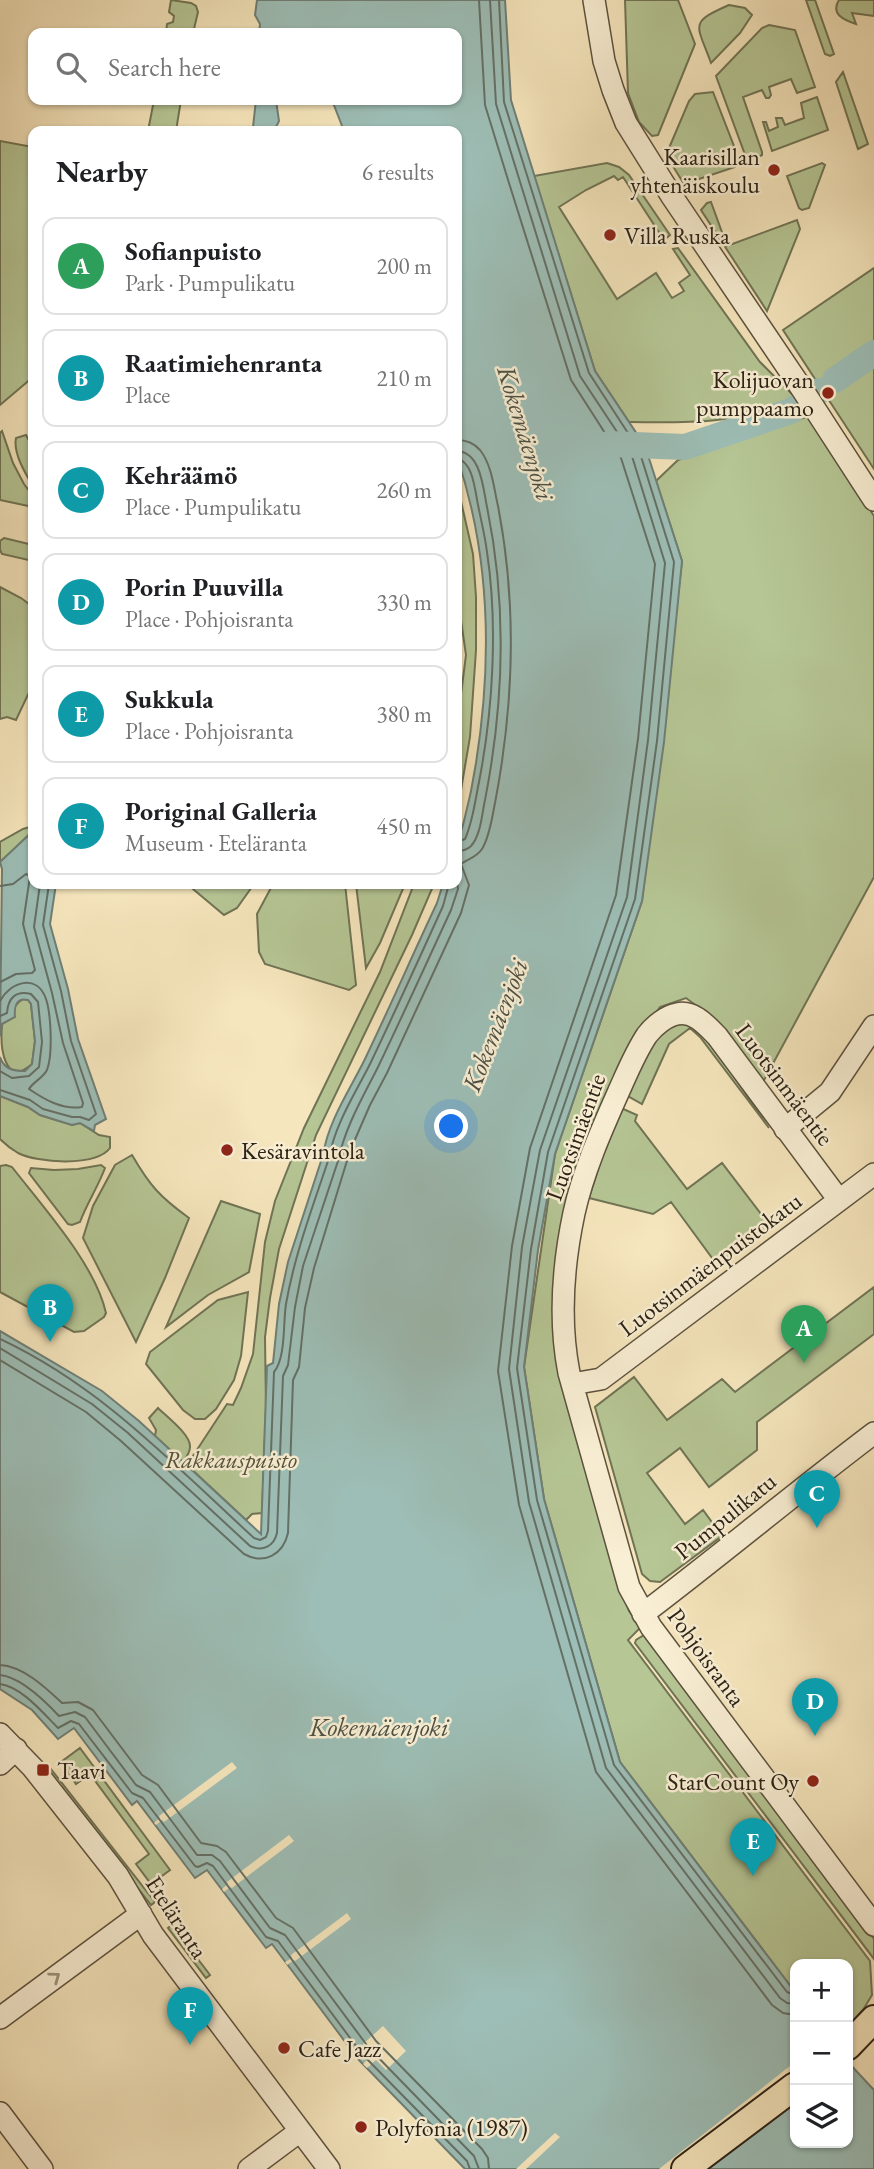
<!DOCTYPE html>
<html lang="en">
<head>
<meta charset="utf-8">
<style>
	body { margin:0; font-family:"EB Garamond",serif; background:#f2f2f2; color:#202124 }
	.controls { position:absolute; right:21px; bottom:21px; display:grid; overflow:hidden; border-radius:14px; box-shadow:0 2px 5px #0004 }
	.controls button { width:63px; height:63px; display:grid; place-items:center; padding:0; border:0; border-bottom:2px solid #e0e0e0; background:#fff; color:#202124; font:35px sans-serif }
	.you { position:absolute; left:452px; top:1127px; width:24px; height:24px; margin:-18px; border:5px solid #fff; border-radius:50%; background:#1a73e8; box-shadow:0 0 0 10px #1a73e833 }
	.badge { display:grid; place-items:center; width:46px; height:46px; border-radius:50%; background:#8f2418; color:#fff; font-size:23px; font-weight:700 }
	.pin { position:absolute; translate:-50% -58px; filter:drop-shadow(0 2px 4px #0008) }
	.pin::after { content:''; position:absolute; top:37px; width:24px; height:21px; background:inherit; clip-path:polygon(0 0,100% 0,50% 100%) }
	.list { margin:0; padding:0; list-style:none }
	h2 { display:flex; justify-content:space-between; align-items:center; height:91px; margin:0; padding:0 28px; font-size:30px }
	h2 small { font-size:23px; font-weight:400; color:#757577 }
	.list li { display:grid; grid-template-columns:46px 1fr auto; gap:21px; align-items:center; box-sizing:border-box; height:98px; margin:0 14px 14px; padding:0 14px; border:2px solid #e0e0e0; border-radius:14px }
	.list b { display:block; font-size:26px; white-space:nowrap }
	.list p { margin:0; font-size:23px; white-space:nowrap; color:#757577 }
	.list em { font-size:23px; font-style:normal; color:#757577 }
	.icon { flex:none; width:38px; height:38px; fill:none; stroke:currentColor; stroke-width:2; stroke-linecap:round; stroke-linejoin:round }
	.map { position:relative; flex:none; width:874px; height:2169px; overflow:hidden }
	.search { position:absolute; background:#fff; box-shadow:0 2px 5px #0004; left:28px; top:28px; width:434px; height:77px; display:flex; align-items:center; gap:18px; box-sizing:border-box; padding:0 24px; border-radius:14px; color:#757577; font-size:26px }
	.panel { position:absolute; background:#fff; box-shadow:0 2px 5px #0004; left:28px; top:126px; width:434px; height:763px; border-radius:14px }
	.map>svg:first-child { display:block }
	.green { fill:#b6c695; stroke:#707455; stroke-width:2 }
	.water { fill:#9dbeb6; stroke:#6f7f76; stroke-width:2 }
	.pier { fill:#f6e6bd }
	.lines { fill:none; stroke-linecap:round; stroke-linejoin:round }
	.shore { stroke:#647066; stroke-width:2 }
	.river { stroke:#9dbeb6; stroke-width:26 }
	.minor-casing { stroke:#5d523f; stroke-width:24 }
	.major-casing { stroke:#2a2115; stroke-width:30 }
	.minor { stroke:#f9efd4; stroke-width:21 }
	.major { stroke:#f6e6bd; stroke-width:26 }
	.oneway { stroke:#9c927e }
	.poi-dot { fill:#8f2418; stroke:#f9efd4; stroke-width:2.5 }
	.labels { text-anchor:middle; dominant-baseline:central; stroke-width:5; stroke-linejoin:round; paint-order:stroke }
	.poi-label { font-size:24px; fill:#2a2115; stroke:#f9efd4; text-anchor:start }
	.street-label { font-size:24px; fill:#2a2115; stroke:#f9efd4 }
	.park-label { font-size:24px; font-style:italic; fill:#54533b; stroke:#f9efd4 }
	.water-label { font-size:26px; font-style:italic; fill:#4c5045; stroke:#f9efd4 }
</style>
</head>
<body>
<div class="map">
<svg width="874" height="2169" viewBox="0 0 874 2169">
	<rect width="100%" height="100%" fill="#f6e6bd"/>
	<filter id="stains"><feTurbulence type="fractalNoise" baseFrequency=".00286" numOctaves="4"/><feColorMatrix values="0 0 0 0 .2 0 0 0 0 .09 0 0 0 0 .02 0 0 0 .5 -.17"/></filter>
	<radialGradient id="worn" r=".72"><stop offset=".6" stop-color="#630" stop-opacity="0"/><stop offset="1" stop-color="#630" stop-opacity=".3"/></radialGradient>
	<path class="green" d="M171,0L191,3L196,6L198,12L193,33H166L167,24L173,22L174,16L169,12Z
		M625,0H678L695,44L658,135L652,136L639,122L628,93Z
		M806,0H815L834,54L830,56L825,54Z
		M839,0H874V16L852,13L856,24C844,20 830,14 839,0Z
		M729,5L745,8L752,15L740,33L711,63C697,24 688,23 729,5Z
		M769,25L795,30L815,87L797,93L791,79L769,87L771,95L769,98H766L762,90L743,97L762,152V155L749,161L747,160L716,76L762,28Z
		M843,72L868,144L858,149L836,82Z
		M713,92L739,159L735,167L684,184L666,155L689,101L695,94Z
		M817,97L828,130L772,151L763,122H766L769,131L778,127L776,118H782L785,125L804,118L801,103Z
		M154,100H181L176,131H148Z
		M0,141L33,147V377L0,405Z
		M607,163L619,167L629,175L670,235L664,240L623,177L618,180L614,176L586,190L559,207L617,299L656,273L672,298L684,291L679,283L690,275L673,249L678,248L760,362L797,399C739,424 690,423 629,422L595,371L534,176Z
		M822,163L825,165L809,208L802,210L799,208L787,176Z
		M711,202L727,246L797,220L800,229L767,311L701,210L707,203Z
		M874,268V469L783,330Z
		M809,416L874,516V877L763,1082L709,1015L686,998L660,1007L634,1044L609,1099L554,1318L620,1586L629,1611L641,1627L628,1640L870,1961L872,1995L863,2010L848,2027V1964H795V1992L620,1762L544,1499L524,1367L555,1154L642,901L682,561L656,481L678,460Z
		M2,431L13,463L24,484L33,496V507L0,500V433Z
		M26,435L33,448V486C25,473 13,453 16,438Z
		M457,484L473,554L476,597V650L470,737L457,813V725L466,655L457,593Z
		M4,538L33,545V561L2,554L0,550V541Z
		M0,587L21,598L33,607V684L16,720L7,717L0,719Z
		M33,826V831L0,862V842L23,829Z
		M187,884H254L237,908L224,915Z
		M273,884H345L356,985L349,990L265,964L259,952L257,914Z
		M356,884H405L380,943L366,968Z
		M414,884H434L412,935L316,1135L279,1249L270,1298L265,1337L266,1409L262,1513L252,1514L246,1520L187,1465L227,1404L233,1405L241,1388L253,1354L265,1242L275,1201L304,1128L380,972Z
		M23,999L28,1000L31,1004L35,1041L32,1064C4,1089 0,1046 2,1025C4,1020 9,1015 12,1011C16,1005 17,1002 23,999Z
		M689,1023L710,1041L769,1128L700,1037L690,1028L669,1044L642,1104L626,1095L643,1058L666,1026Z
		M0,1096L28,1107L40,1115L72,1125L80,1123L99,1135L110,1137V1148C96,1167 37,1163 18,1153C11,1149 5,1144 0,1139Z
		M621,1108L637,1115L635,1121L687,1189L722,1163L771,1227L718,1266L671,1202L653,1214L589,1198L610,1132Z
		M132,1155C150,1186 160,1197 189,1218L165,1278L136,1342L83,1238L93,1206L115,1165Z
		M6,1165L12,1167C43,1207 95,1264 106,1313L104,1317L84,1331L74,1332L0,1292V1166Z
		M101,1165L105,1168C98,1187 87,1203 80,1222L72,1225L68,1224L29,1173L31,1168L54,1170L78,1169Z
		M221,1201L260,1214L249,1272L208,1295L166,1327Z
		M874,1287V1334L757,1422V1450L709,1487L680,1448L647,1473L685,1524L703,1510L722,1536L660,1582L650,1581L642,1574L595,1407L634,1377L667,1420L722,1379L735,1392Z
		M248,1292L241,1356L234,1380L216,1409L205,1419H195L183,1410L146,1364L150,1352L218,1300Z
		M158,1408C167,1417 191,1435 190,1447C190,1452 186,1458 183,1462L155,1436L156,1430L149,1418Z
		M644,1635L874,1939V1959L635,1643L636,1640Z
		M80,1748L170,1870L151,1884L136,1864L149,1854L90,1774L76,1784L61,1762Z
		M47,1764L155,1902L151,1905L43,1767Z
		M172,1925L210,1975L206,1978L168,1928Z"/>
	<path class="water" d="M257,0H505L511,100L595,371L645,446L682,561L664,742L642,901L555,1154L538,1250L524,1367L544,1499L620,1762L795,1992V2143H848V2062L874,2090V2169H465L358,2059L272,1944L266,1948L207,1870L195,1878L137,1801L132,1805L74,1728L58,1739L32,1710L0,1689V1331L102,1391L139,1421L261,1534L267,1366L273,1363L279,1304L288,1262L323,1155C328,1122 349,1091 364,1061C389,1009 412,956 437,903L443,884H457C457,871 456,859 457,846C458,838 462,829 464,821C469,802 473,783 476,763C492,662 490,555 457,457V131H344L332,100H457V33H259L260,24L255,15Z
		M256,100H276L279,121L274,131H248L253,127Z
		M33,831V884H56L50,924L68,989L78,1039L106,1119L95,1125L94,1131L80,1123L72,1125L40,1115L28,1107L0,1096V1057C4,1069 13,1071 25,1071L32,1064L35,1041L31,1004L28,1000C16,997 14,1007 15,1017L2,1024L0,1036L2,869L0,862Z"/>
	<path class="pier" d="M232,1762L237,1768L164,1822L162,1820L156,1825L154,1823L160,1818L159,1816Z
		M289,1835L294,1841L232,1888L230,1887L224,1892L222,1889L228,1884L227,1882Z
		M347,1913L351,1919L295,1961L294,1960L287,1965L285,1962L292,1958L291,1955Z
		M383,2026L406,2051L386,2070L376,2060L367,2068L363,2064L372,2055L363,2044Z
		M795,2062V2097L703,2169H659Z
		M555,2133L560,2137L526,2169H516Z"/>
	<g class="lines">
		<path class="shore" d="M479,0L485,105L509,183L571,380L621,458L655,564L638,739L616,895L530,1148L512,1246L498,1371L519,1505L596,1772L772,2005L783,2013L795,2015
			M490,0L496,104L580,376L631,453L665,563L648,740L627,897L540,1150L522,1247L509,1369L529,1502L606,1768L780,1998L787,2003L795,2004
			M499,0L504,102L589,373L639,450L674,562L657,741L635,899L548,1152L531,1249L517,1368L537,1500L614,1765L787,1992L795,1995
			M457,451C481,452 483,488 487,507C507,604 504,703 485,800C482,813 481,835 471,846C467,850 462,851 457,851
			M457,459C473,461 475,491 478,505C481,520 485,536 487,552C498,625 493,710 479,782C475,801 473,821 465,839L457,842
			M0,886L13,884L26,874L30,876L23,924L35,970L32,973L16,974L0,982
			M0,1001C10,982 37,973 46,999C51,1014 53,1054 47,1070C43,1078 33,1082 29,1089C45,1100 63,1110 82,1107L83,1103L63,1043L52,993L34,927L40,884
			M0,1016L7,1013C8,998 16,990 31,994L38,1002L42,1042L39,1067L29,1076L12,1078L0,1071
			M0,1090L30,1100L43,1109L72,1117H80L89,1120L96,1114L71,1041L61,991L43,925L49,884
			M0,1339C102,1387 172,1463 254,1538L260,1540L266,1537L268,1531L274,1372C286,1358 283,1322 286,1304C295,1253 313,1206 329,1158C335,1124 355,1094 370,1064C395,1012 419,959 443,906L449,884
			M0,1348L92,1404L128,1433L250,1546C263,1552 274,1546 277,1533L283,1376L288,1365L295,1307L303,1266L338,1161C345,1127 363,1097 378,1067C403,1015 427,962 451,910L458,889L457,878
			M0,1360L86,1412L121,1441L244,1554C264,1565 283,1555 288,1533L293,1380L299,1367L305,1308L314,1268L350,1151L370,1105L387,1073L461,913L469,885L461,864C468,859 477,857 482,849C490,836 492,817 495,803C514,704 517,604 498,506C494,489 492,465 480,450C474,443 466,440 457,440
			M0,1665C23,1666 46,1688 62,1703L78,1702L93,1710L142,1775L158,1785L201,1843L217,1846L226,1852L276,1918L293,1928L376,2041L482,2149L488,2158L489,2169
			M0,1675C21,1677 45,1701 59,1716L75,1712L85,1717L136,1785L150,1792L197,1855H212L220,1861L270,1928L285,1935L369,2048L474,2156L479,2169
			M0,1684C22,1687 43,1713 58,1728L71,1721L79,1724L132,1793L143,1798L195,1866L198,1867L207,1863L213,1866L266,1937L278,1941L362,2054L467,2161L470,2169"/>
		<path class="river" d="M835,380L874,353
			M609,444L685,447L791,411L819,391"/>
		<defs>
			<path id="minor" d="M594,0L604,61L613,90L626,123L671,195L802,389L874,500
				M785,1129L830,1092L874,1026
				M839,1200L717,1036C707,1026 694,1010 677,1014C666,1016 654,1026 647,1035C635,1053 627,1073 618,1093C601,1131 583,1172 574,1213C563,1265 559,1322 569,1373L629,1587L651,1627L874,1925
				M572,1384L601,1379L874,1174
				M643,1614C721,1555 796,1492 874,1433
				M0,1734L33,1768L118,1876L153,1935L329,2169
				M0,1764L16,1749
				M0,2018L141,1914
				M0,2113L42,2169
				M249,2169L300,2131"/>
			<path id="major" d="M848,2046L874,2019
				M685,2169L795,2086"/>
		</defs>
		<use href="#minor" class="minor-casing"/>
		<use href="#major" class="major-casing"/>
		<use href="#minor" class="minor"/>
		<use href="#major" class="major"/>
	</g>
	<defs><path id="oneway-chevron" d="M-2-3.5L2.5 0L-2 3.5" fill="none" stroke-width="1.6" stroke-linecap="round" stroke-linejoin="round" transform="scale(1.75)"/></defs>
	<use class="oneway" href="#oneway-chevron" transform="translate(55 1977) rotate(-36)"/>
	<g class="poi-dot">
		<circle cx="774" cy="170" r="7"/>
		<circle cx="610" cy="235" r="7"/>
		<circle cx="828" cy="393" r="7"/>
		<circle cx="227" cy="1150" r="7"/>
		<rect x="36" y="1763" width="14" height="14" rx="3.5"/>
		<circle cx="813" cy="1781" r="7"/>
		<circle cx="284" cy="2048" r="7"/>
		<circle cx="361" cy="2127" r="7"/>
	</g>
	<g class="labels">
		<g class="poi-label">
			<text x="760" y="156" text-anchor="end">Kaarisillan<tspan x="760" dy="28">yhtenäiskoulu</tspan></text>
			<text x="624" y="235">Villa Ruska</text>
			<text x="814" y="379" text-anchor="end">Kolijuovan<tspan x="814" dy="28">pumppaamo</tspan></text>
			<text x="241" y="1150">Kesäravintola</text>
			<text x="57" y="1770">Taavi</text>
			<text x="799" y="1781" text-anchor="end">StarCount Oy</text>
			<text x="298" y="2048">Cafe Jazz</text>
			<text x="375" y="2127">Polyfonia (1987)</text>
		</g>
		<g class="street-label">
			<text transform="translate(785 1084) rotate(53)">Luotsinmäentie</text>
			<text transform="translate(575 1137) rotate(-70)">Luotsimäentie</text>
			<text transform="translate(710 1264) rotate(-37)">Luotsinmäenpuistokatu</text>
			<text transform="translate(725 1516) rotate(-39)">Pumpulikatu</text>
			<text transform="translate(707 1657) rotate(54)">Pohjoisranta</text>
			<text transform="translate(177 1917) rotate(57)">Eteläranta</text>
		</g>
		<g class="park-label">
			<text x="231" y="1459">Rakkauspuisto</text>
		</g>
		<g class="water-label">
			<text transform="translate(526 433) rotate(73)">Kokemäenjoki</text>
			<text transform="translate(495 1025) rotate(-69)">Kokemäenjoki</text>
			<text x="379" y="1727">Kokemäenjoki</text>
		</g>
	</g>
	<rect width="100%" height="100%" filter="url(#stains)"/>
	<rect width="100%" height="100%" fill="url(#worn)"/>
</svg>
<div class="controls">
<button>+</button>
<button>−</button>
<button><svg class="icon" aria-label="layers" viewBox="0 0 24 24"><path d="M12 4l9 5-9 5-9-5zM3 14l9 5 9-5"/></svg></button>
</div>
<div class="you"></div>
<div class="pin badge" style="left:804px;top:1363px;background:#2e9e5b">A</div>
<div class="pin badge" style="left:50px;top:1342px;background:#0f9aa8">B</div>
<div class="pin badge" style="left:817px;top:1528px;background:#0f9aa8">C</div>
<div class="pin badge" style="left:815px;top:1736px;background:#0f9aa8">D</div>
<div class="pin badge" style="left:753px;top:1876px;background:#0f9aa8">E</div>
<div class="pin badge" style="left:190px;top:2045px;background:#0f9aa8">F</div>
<div class="search"><svg class="icon" aria-label="search" viewBox="0 0 24 24"><circle cx="10" cy="10" r="6"/><path d="M15 15l6 6"/></svg>Search here</div>
<section class="panel">
<h2>Nearby<small>6 results</small></h2>
<ul class="list">
<li><span class="badge" style="background:#2e9e5b">A</span><div><b>Sofianpuisto</b><p>Park · Pumpulikatu</p></div><em>200 m</em></li>
<li><span class="badge" style="background:#0f9aa8">B</span><div><b>Raatimiehenranta</b><p>Place</p></div><em>210 m</em></li>
<li><span class="badge" style="background:#0f9aa8">C</span><div><b>Kehräämö</b><p>Place · Pumpulikatu</p></div><em>260 m</em></li>
<li><span class="badge" style="background:#0f9aa8">D</span><div><b>Porin Puuvilla</b><p>Place · Pohjoisranta</p></div><em>330 m</em></li>
<li><span class="badge" style="background:#0f9aa8">E</span><div><b>Sukkula</b><p>Place · Pohjoisranta</p></div><em>380 m</em></li>
<li><span class="badge" style="background:#0f9aa8">F</span><div><b>Poriginal Galleria</b><p>Museum · Eteläranta</p></div><em>450 m</em></li>
</ul>
</section>
</div>
</body>
</html>
